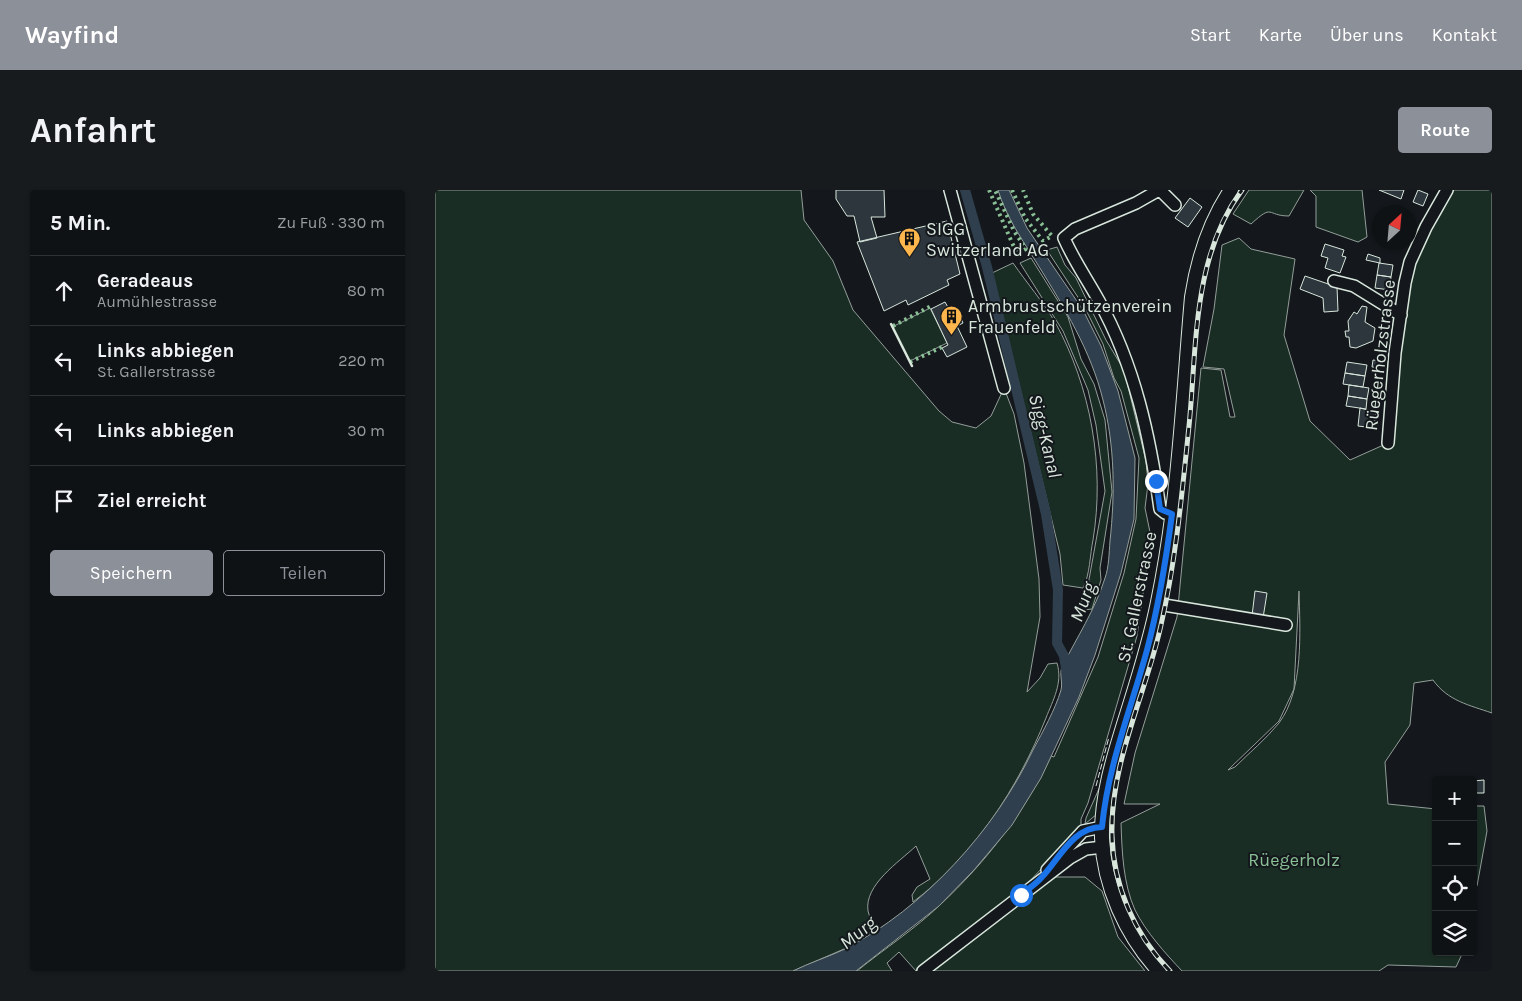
<!DOCTYPE html>
<html lang="de">
<head>
<meta charset="utf-8">
<style>
	body { margin:0; font-family:Karla,sans-serif; background:#181b1e; color:#f1f3f6 }
	.controls { position:absolute; right:15px; bottom:15px; display:grid; overflow:hidden; border-radius:5px; box-shadow:0 1px 4px #0004 }
	.controls button { width:45px; height:45px; display:grid; place-items:center; padding:0; border:0; border-bottom:1px solid #2f3234; background:#0f1215; color:#f1f3f6; font:25px sans-serif }
	.compass { position:absolute; left:937px; top:15px; width:45px; height:45px; border-radius:50%; background:#0f1215; box-shadow:0 1px 4px #0004; rotate:26deg }
	.stop { position:absolute; width:15px; height:15px; margin:-11px; border:4px solid #1a73e8; border-radius:50%; background:#fff }
	.stop.end { background:#1a73e8; border-color:#fff; box-shadow:0 1px 5px #0008 }
	.list { margin:0; padding:0; list-style:none }
	h2 { display:flex; justify-content:space-between; align-items:center; height:65px; margin:0; padding:0 20px; font-size:21px }
	h2 small { font-size:16px; font-weight:400; color:#9b9ea0 }
	.list li { display:grid; grid-template-columns:32px 1fr auto; gap:15px; align-items:center; box-sizing:border-box; height:70px; padding:0 20px; border-top:1px solid #2f3234 }
	.list b { display:block; font-size:19px; white-space:nowrap }
	.list p { margin:0; font-size:16px; white-space:nowrap; color:#9b9ea0 }
	.list em { font-size:16px; font-style:normal; color:#9b9ea0 }
	.actions { display:flex; gap:10px; padding:15px 20px }
	.actions a { flex:1; padding:11px 0; border:1px solid #8c9099; border-radius:5px; text-align:center; font-size:18px; color:#8c9099 }
	.actions .main { background:#8c9099; color:#fff }
	.icon { flex:none; width:28px; height:28px; fill:none; stroke:currentColor; stroke-width:2; stroke-linecap:round; stroke-linejoin:round }
	.map { position:relative; flex:none; width:1057px; height:781px; overflow:hidden; border-radius:5px }
	header { display:flex; align-items:center; gap:30px; box-sizing:border-box; height:70px; padding:0 25px; background:#8c9099; color:#fff }
	header strong { font-size:24px }
	nav { display:flex; gap:28px; margin-inline-start:auto; font-size:18px }
	.intro { display:flex; align-items:center; justify-content:space-between; box-sizing:border-box; height:120px; padding:0 30px }
	h1 { margin:0; font-size:35px }
	.button { padding:12px 22px; border-radius:5px; background:#8c9099; color:#fff; font-size:18px; font-weight:700 }
	main { display:flex; gap:30px; padding:0 30px }
	aside { flex:1; background:#0f1215; border-radius:5px; box-shadow:0 1px 4px #0004 }
	.map>svg:first-child { display:block }
	.green { fill:#1a2d24; stroke:#939e99; fill-rule:evenodd }
	.water { fill:#2f3f4d; stroke:#939e99 }
	.lines { fill:none; stroke-linecap:round; stroke-linejoin:round }
	.canal { stroke:#2f3f4d; stroke-width:10 }
	.building { fill:#2c363c; stroke:#d8e6dc }
	.minor-casing { stroke:#d8e6dc; stroke-width:14 }
	.major-casing { stroke:#d8e6dc; stroke-width:16 }
	.minor { stroke:#14181c; stroke-width:11 }
	.major { stroke:#14181c; stroke-width:14 }
	.rail-casing { stroke:#d8e6dc; stroke-width:5 }
	.rail { stroke:#14181c; stroke-width:3; stroke-dasharray:9; stroke-linecap:butt }
	.hedge { stroke:#8ac095; stroke-width:4; stroke-dasharray:2.5 4; stroke-linecap:butt }
	.fence { stroke:#d8e6dc; stroke-width:1; stroke-dasharray:6 2.5; stroke-linecap:butt }
	.wall { stroke:#d8e6dc; stroke-width:2.5 }
	.route { stroke:#1a73e8; stroke-width:6 }
	.labels { text-anchor:middle; dominant-baseline:central; stroke-width:4; stroke-linejoin:round; paint-order:stroke }
	.poi-label { font-size:18px; fill:#d8e6dc; stroke:#14181c; text-anchor:start }
	.street-label { font-size:18px; fill:#d8e6dc; stroke:#14181c }
	.park-label { font-size:18px; fill:#8ac095; stroke:#14181c }
	.water-label { font-size:19px; font-style:italic; fill:#d8e6dc; stroke:#14181c }
</style>
</head>
<body>
<header>
<strong>Wayfind</strong>
<nav><a>Start</a><a>Karte</a><a>Über uns</a><a>Kontakt</a></nav>
</header>
<div class="intro"><h1>Anfahrt</h1><a class="button">Route</a></div>
<main>
<aside>
<h2>5 Min.<small>Zu Fuß · 330 m</small></h2>
<ul class="list">
<li><svg class="icon" aria-label="ahead" viewBox="0 0 24 24"><path d="M12 20V5M6 11l6-6 6 6"/></svg><div><b>Geradeaus</b><p>Aumühlestrasse</p></div><em>80 m</em></li>
<li><svg class="icon" aria-label="left" viewBox="0 0 24 24"><path d="M17 20v-9H6M10 6l-5 5 5 5"/></svg><div><b>Links abbiegen</b><p>St. Gallerstrasse</p></div><em>220 m</em></li>
<li><svg class="icon" aria-label="left" viewBox="0 0 24 24"><path d="M17 20v-9H6M10 6l-5 5 5 5"/></svg><div><b>Links abbiegen</b></div><em>30 m</em></li>
<li><svg class="icon" aria-label="arrive" viewBox="0 0 24 24"><path d="M6 21V4h12l-3 4 3 4H6"/></svg><div><b>Ziel erreicht</b></div></li>
</ul>
<div class="actions"><a class="main">Speichern</a><a>Teilen</a></div>
</aside>
<div class="map">
<svg width="1057" height="781" viewBox="0 0 1057 781">
	<rect width="100%" height="100%" fill="#14181c"/>
	<path class="green" d="M0,0H366L369,30L398,71L418,120L504,221L517,232L541,238L556,226L569,198L579,224L589,273L604,389L605,427L592,502L605,488L613,474L622,473C628,493 618,510 611,528C583,598 539,666 478,712L477,705L482,697L495,689L481,656C464,672 429,695 433,721C434,727 439,734 441,739L409,759L358,781H0Z
		M814,0H869L854,26C831,26 839,13 816,34L798,24Z
		M875,0H927L932,47L923,52L881,37V6Z
		M1012,0H1057V523C1034,515 1013,511 998,490L979,493L975,535L950,572L953,614L1001,619V762H1028L1021,777L953,775L944,781H747C730,763 711,742 700,720C688,693 687,662 686,633L725,614H689L700,563L742,427L766,178L786,180L795,227H800L789,179L768,177L779,119L787,55L804,48L816,59L860,69L849,145L875,231L915,270L953,253L970,93ZM864,401C865,441 869,500 844,533C831,549 814,563 800,577L793,580L844,531L859,499Z
		M622,57L630,75L641,88L671,150L689,180L711,271L713,294L710,318L716,347L702,446L653,613L646,629V637L591,695L481,781L464,762L452,773L457,781H422C449,759 480,739 505,715C551,672 589,623 616,566L619,567L663,467L689,383L701,329L704,268L686,201L679,188L668,154L650,118L612,60Z
		M596,68L633,127L646,169L659,194L670,230L677,302L665,378L666,390L657,419L649,420L646,410L653,395L670,301L661,235L653,200L628,141L585,73Z
		M578,73C592,93 608,112 620,132C656,197 670,277 658,350C655,364 655,385 648,398L628,395L625,364L557,83Z
		M495,118L512,153L475,171L457,137Z
		M667,592L662,624L650,634L651,628Z
		M1038,616H1049L1052,641L1042,696L1038,700Z
		M617,687H650L667,701L683,747L710,781H496Z"/>
	<path class="water" d="M563,0H574L592,38L648,120L666,156L683,201L700,268L699,329L686,383L660,465L644,507L606,588L577,635L539,680L504,716L421,781H358C374,773 393,767 410,759C489,718 560,640 598,560C608,541 620,520 626,500C628,492 624,484 627,477C642,447 660,420 670,388C674,377 674,363 675,351C680,304 680,257 668,210C656,161 629,117 603,75C588,51 571,27 563,0Z"/>
	<g class="lines">
		<path class="canal" d="M530,0L552,77L611,324L623,400L622,453L629,466L632,485"/>
	</g>
	<path class="building" d="M401,0H449L450,27H436L442,48L425,52L419,26H412L401,9Z
		M944,0H969L966,9Z
		M983,0L993,4L988,16L978,12Z
		M755,8L767,17L753,37L740,28Z
		M512,31L525,84L512,90L514,95L473,115L471,110L449,121L422,52Z
		M954,52H964L961,59L953,55Z
		M890,54L909,60L907,66L911,67L905,83L890,78L893,68L886,66Z
		M933,64L945,68V73L931,70Z
		M944,73L958,75L956,87L942,85Z
		M942,85L956,87L955,100L940,98Z
		M870,86L902,97L903,121L889,122L888,108L865,99Z
		M510,112L515,121L521,118L528,133L522,136L532,157L512,167L507,158L513,155L496,119Z
		M927,116L932,117L930,132L940,138L938,151L921,158L915,157L914,147H911L910,141H914L913,131L919,122L922,124Z
		M938,170L945,171L944,178L937,177Z
		M912,172L932,175L930,186L910,183Z
		M910,183L930,186L928,197L908,194Z
		M914,195L934,198L932,209L913,206Z
		M913,206L932,209L931,219L911,216Z
		M925,218L941,222L939,238L923,236Z
		M820,401L832,403L828,428L817,426Z
		M1049,590V603H1038V591Z"/>
	<g class="lines">
		<defs>
			<path id="minor" d="M515,0L569,198
				M724,0L701,13L640,39L629,48C639,71 652,89 664,111C700,176 715,247 725,319L730,323L737,324
				M725,0L740,15
				M899,91L919,96L966,125
				M953,253L960,163L970,93L975,72L991,37L1012,0
				M723,414L851,435
				M612,680L648,641L667,637
				M488,781L635,668L651,659L668,657"/>
			<path id="major" d="M724,781C691,745 669,696 667,648C666,603 681,560 694,518C705,483 716,448 723,412C744,312 748,209 757,107C763,68 774,33 796,0"/>
		</defs>
		<use href="#minor" class="minor-casing"/>
		<use href="#major" class="major-casing"/>
		<use href="#minor" class="minor"/>
		<use href="#major" class="major"/>
		<defs>
			<path id="rail" d="M735,781C700,745 678,696 677,645C675,573 711,504 726,435C741,370 747,303 754,236C762,157 757,67 807,0"/>
		</defs>
		<use href="#rail" class="rail-casing"/>
		<use href="#rail" class="rail"/>
		<path class="hedge" d="M554,0L582,64L591,59L579,41L560,0
			M577,0L590,28L608,51L617,46L598,24L588,0
			M458,136L496,116
			M475,172L509,156"/>
		<path class="fence" d="M661,596L674,547"/>
		<path class="wall" d="M456,134L477,176"/>
	</g>
	<g class="lines">
		<path class="route" d="M586,705C593,699 601,694 607,687C624,669 638,637 667,637C673,575 696,519 712,460C724,415 731,370 737,324L725,319L721,291"/>
	</g>
	<defs>
		<symbol id="building-pin" viewBox="-11 -11 22 30"><path d="M0 17L-7.5 6A9.5 9.5 0 1 1 7.5 6Z" fill="#ffb74d" stroke="#14181c"/><path d="M-4-6H4V6H1V3H-1V6H-4ZM-2.5-4.3h1.7v1.8h-1.7ZM.8-4.3h1.7v1.8H.8ZM-2.5-1h1.7V.8h-1.7ZM.8-1h1.7V.8H.8Z" fill="#111"/></symbol>
	</defs>
	<g fill-rule="evenodd">
		<use href="#building-pin" x="462" y="36" width="25" height="34"/>
		<use href="#building-pin" x="504" y="114" width="25" height="34"/>
	</g>
	<g class="labels">
		<g class="poi-label">
			<text x="491" y="39">SIGG<tspan x="491" dy="21">Switzerland AG</tspan></text>
			<text x="533" y="116">Armbrustschützenverein<tspan x="533" dy="21">Frauenfeld</tspan></text>
		</g>
		<g class="street-label">
			<text transform="translate(945 165) rotate(-83)">Rüegerholzstrasse</text>
			<text transform="translate(702 407) rotate(-78)">St. Gallerstrasse</text>
		</g>
		<g class="park-label">
			<text x="859" y="670">Rüegerholz</text>
		</g>
		<g class="water-label">
			<text transform="translate(610 246) rotate(76)">Sigg-Kanal</text>
			<text transform="translate(648 412) rotate(-69)">Murg</text>
			<text transform="translate(423 743) rotate(-38)">Murg</text>
		</g>
	</g>
</svg>
<div class="controls">
<button>+</button>
<button>−</button>
<button><svg class="icon" aria-label="locate" viewBox="0 0 24 24"><circle cx="12" cy="12" r="6"/><path d="M12 2v4M12 18v4M2 12h4M18 12h4"/></svg></button>
<button><svg class="icon" aria-label="layers" viewBox="0 0 24 24"><path d="M12 4l9 5-9 5-9-5zM3 14l9 5 9-5"/></svg></button>
</div>
<svg class="compass" viewBox="-18 -18 36 36"><path d="M0-13l5 13h-10z" fill="#e53935"/><path d="M0 13l5-13h-10z" fill="#9b9ea0"/></svg>
<div class="stop" style="left:586px;top:705px"></div>
<div class="stop end" style="left:721px;top:291px"></div>
</div>
</main>
</body>
</html>
